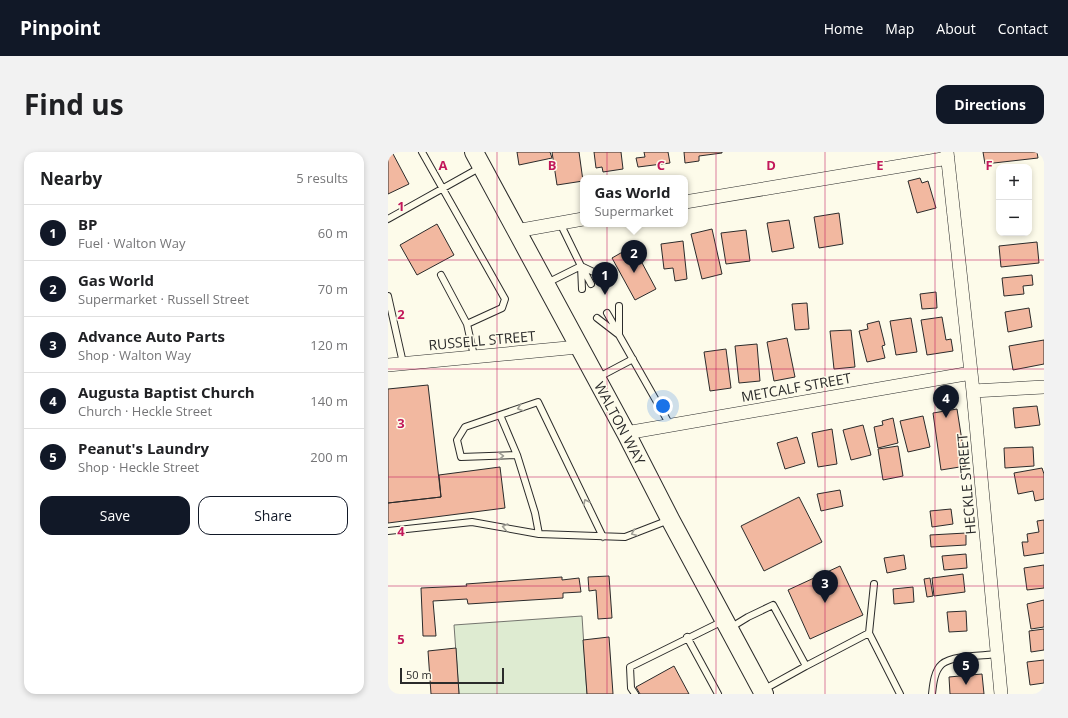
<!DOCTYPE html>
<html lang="en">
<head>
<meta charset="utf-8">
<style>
	body { margin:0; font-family:"Open Sans",sans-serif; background:#f2f2f2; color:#202124 }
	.controls { position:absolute; right:12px; top:12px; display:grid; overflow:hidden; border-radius:8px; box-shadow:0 2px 6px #0003 }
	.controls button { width:36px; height:36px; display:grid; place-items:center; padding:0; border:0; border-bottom:1px solid #e0e0e0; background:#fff; color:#202124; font:20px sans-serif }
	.scale { position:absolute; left:12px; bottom:10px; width:104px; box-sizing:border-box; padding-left:4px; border:2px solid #2b2b2b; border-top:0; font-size:11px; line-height:14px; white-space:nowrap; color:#2b2b2b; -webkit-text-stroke:3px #fdfbea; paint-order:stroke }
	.you { position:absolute; left:275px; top:254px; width:14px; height:14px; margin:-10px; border:3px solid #fff; border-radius:50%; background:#1a73e8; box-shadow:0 0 0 6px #1a73e833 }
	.badge { display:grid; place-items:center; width:26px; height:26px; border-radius:50%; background:#111827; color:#fff; font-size:13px; font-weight:700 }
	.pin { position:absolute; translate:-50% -33px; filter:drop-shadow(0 1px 2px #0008) }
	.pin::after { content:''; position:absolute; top:21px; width:14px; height:12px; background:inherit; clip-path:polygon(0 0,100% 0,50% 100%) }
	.popup { position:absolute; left:192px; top:23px; width:108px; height:52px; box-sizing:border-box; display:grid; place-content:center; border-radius:8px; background:#fff; filter:drop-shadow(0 1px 3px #0005); font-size:13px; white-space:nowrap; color:#757577 }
	.popup b { font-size:15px; color:#202124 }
	.popup::after { content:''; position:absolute; left:50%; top:100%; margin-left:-8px; border:8px solid transparent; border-top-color:#fff }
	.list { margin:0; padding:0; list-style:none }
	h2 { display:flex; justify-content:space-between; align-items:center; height:52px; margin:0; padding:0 16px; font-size:17px }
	h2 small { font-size:13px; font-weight:400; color:#757577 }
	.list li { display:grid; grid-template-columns:26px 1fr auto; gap:12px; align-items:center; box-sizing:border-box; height:56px; padding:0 16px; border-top:1px solid #e0e0e0 }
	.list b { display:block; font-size:15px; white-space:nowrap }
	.list p { margin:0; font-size:13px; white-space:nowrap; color:#757577 }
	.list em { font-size:13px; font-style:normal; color:#757577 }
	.actions { display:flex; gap:8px; padding:12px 16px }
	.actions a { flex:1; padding:9px 0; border:1px solid #111827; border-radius:12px; text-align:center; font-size:14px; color:#111827 }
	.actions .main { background:#111827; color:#fff }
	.map { position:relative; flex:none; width:656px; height:542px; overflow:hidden; border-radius:12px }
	header { display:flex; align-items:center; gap:24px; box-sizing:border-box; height:56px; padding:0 20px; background:#111827; color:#fff }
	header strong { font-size:19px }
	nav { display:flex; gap:22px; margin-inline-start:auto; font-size:14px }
	.intro { display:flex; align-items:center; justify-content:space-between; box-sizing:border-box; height:96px; padding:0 24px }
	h1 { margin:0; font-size:28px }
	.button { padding:10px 18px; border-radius:12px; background:#111827; color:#fff; font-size:14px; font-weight:700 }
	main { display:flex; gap:24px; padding:0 24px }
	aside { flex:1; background:#fff; border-radius:12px; box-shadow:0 2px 6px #0003 }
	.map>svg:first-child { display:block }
	.green { fill:#deebd1; stroke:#74746e }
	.building { fill:#f2b8a0; stroke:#2b2b2b }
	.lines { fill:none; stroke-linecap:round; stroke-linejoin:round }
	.lane-casing { stroke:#2b2b2b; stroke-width:8 }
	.street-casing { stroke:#2b2b2b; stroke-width:14 }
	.secondary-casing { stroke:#2b2b2b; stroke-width:20 }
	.lane { stroke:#fdfbea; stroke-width:6 }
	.street { stroke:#fdfbea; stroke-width:13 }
	.secondary { stroke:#fdfbea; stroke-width:18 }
	.oneway { stroke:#9e9d94 }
	.grid { fill:none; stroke:#c2185b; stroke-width:1; stroke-opacity:0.55 }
	.labels { text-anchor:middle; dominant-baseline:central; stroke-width:3; stroke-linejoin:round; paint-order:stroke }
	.street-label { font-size:14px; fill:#2b2b2b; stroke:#fdfbea }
	.grid-label { font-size:13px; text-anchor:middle; font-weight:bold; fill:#c2185b; stroke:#fdfbea; stroke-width:3; stroke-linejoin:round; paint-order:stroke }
</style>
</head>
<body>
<header>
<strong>Pinpoint</strong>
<nav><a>Home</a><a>Map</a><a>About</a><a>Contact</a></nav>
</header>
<div class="intro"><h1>Find us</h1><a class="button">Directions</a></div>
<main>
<aside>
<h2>Nearby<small>5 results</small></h2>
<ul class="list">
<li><span class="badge">1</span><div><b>BP</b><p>Fuel · Walton Way</p></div><em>60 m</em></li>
<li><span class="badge">2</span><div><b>Gas World</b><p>Supermarket · Russell Street</p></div><em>70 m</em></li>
<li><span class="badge">3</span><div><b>Advance Auto Parts</b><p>Shop · Walton Way</p></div><em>120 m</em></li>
<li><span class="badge">4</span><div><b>Augusta Baptist Church</b><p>Church · Heckle Street</p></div><em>140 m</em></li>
<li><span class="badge">5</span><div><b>Peanut's Laundry</b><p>Shop · Heckle Street</p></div><em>200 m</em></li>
</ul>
<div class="actions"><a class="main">Save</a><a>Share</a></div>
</aside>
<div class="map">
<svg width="656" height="542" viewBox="0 0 656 542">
	<rect width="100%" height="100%" fill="#fdfbea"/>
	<path class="green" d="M194,464L199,542H71L66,473Z"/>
	<path class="building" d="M0,0H4L21,32L0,42Z
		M129,0H162L164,6L131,13Z
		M164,0H191L195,29L169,33Z
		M206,0H233L235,17L215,20L214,15L208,16Z
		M256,0H280L282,11L250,15L248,6L257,5Z
		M296,0H334V1L311,4V9L297,11Z
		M595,0H649L650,6L597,12Z
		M532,26L534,31L540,29L548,56L529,61L520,29Z
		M451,61L455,92L431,96L426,65Z
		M401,68L406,96L384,100L379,71Z
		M49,72L66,103L29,123L12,93Z
		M324,77L334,122L314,127L303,82Z
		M358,78L362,109L338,112L333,81Z
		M295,89L299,127L287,129L285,116L276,117L273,92Z
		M649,90L651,111L613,115L611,94Z
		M245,94L268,137L247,148L224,106Z
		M644,123L645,133L635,134L636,142L616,144L614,126Z
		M548,140L549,156L534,157L532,142Z
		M419,151L421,177L407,178L404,152Z
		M641,156L644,175L620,180L617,160Z
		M554,165L558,188L563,187L565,199L539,203L533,168Z
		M523,166L529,200L508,203L502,169Z
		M491,169L497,193L494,194L497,206L479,210L471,179L480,177L479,172Z
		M463,178L467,215L446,217L442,179Z
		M399,186L407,225L386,229L379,190Z
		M656,188V212L625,218L621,194Z
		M369,192L372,229L351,231L347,194Z
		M338,197L343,236L322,239L316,200Z
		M40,233L53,345L0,351V237Z
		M649,254L652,273L627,276L625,256Z
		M569,257L578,314L553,318L545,261Z
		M535,264L542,295L520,300L512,269Z
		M505,266L510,291L490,296L486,275L495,273L494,269Z
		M475,273L483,303L463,308L455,278Z
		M444,277L449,312L430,315L424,281Z
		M409,285L417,311L397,317L389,291Z
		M510,294L515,324L495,328L490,297Z
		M645,295L646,314L617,316L616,296Z
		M112,315L117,356L0,371V351L53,345L51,323Z
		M654,316L656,322V347L647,349L645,339L630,342L626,321Z
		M452,338L455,354L433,359L429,342Z
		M411,345L434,390L376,419L353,374Z
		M563,357L565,372L544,375L542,359Z
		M656,368V401L636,404L634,390H640L639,382L651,380L649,369Z
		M578,381V393L543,395L542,383Z
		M578,402L579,416L556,418L554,404Z
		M516,403L518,417L499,421L496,406Z
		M656,413V436L639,438L636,416Z
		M452,414L475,463L422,487L400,438Z
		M575,422L577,440L546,444L544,426Z
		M221,424L224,466L210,467L208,438L201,439L200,425Z
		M174,425V428L191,426L193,440L175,441V446L80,452L79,447L45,449L48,484H35L33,436L79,434L78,432Z
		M542,426L545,444L539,445L536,427Z
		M525,435L526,450L506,452L505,437Z
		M656,448V475L643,477L639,452Z
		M578,459L579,479L561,480L559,460Z
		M656,477V498L643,500L641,479Z
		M221,485L225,542H199L195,488Z
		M68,496L71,542H43L40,499Z
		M656,508V531L642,533L639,510Z
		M286,514L301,542H252L248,535Z
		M594,522L596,542H562L561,525Z"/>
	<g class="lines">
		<defs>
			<path id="lane" d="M34,0L117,147L114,156L79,172L53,123
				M0,67L93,15
				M172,71L193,114L216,125
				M193,114L194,137
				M194,115L203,132
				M159,131L193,114
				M0,144L15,211
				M231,154V183L282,273
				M219,161L230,180
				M209,166L231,183
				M79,172L86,204
				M209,226L245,207
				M112,263L129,303
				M0,379L84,370L151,382L237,385L281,368
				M151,382L147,361L129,303L73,305L69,288L77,275L150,250L215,385
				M486,432L481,481L512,542
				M342,476L360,465L385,453L418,514L375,538
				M299,485L330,542
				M418,514L481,481
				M247,542L243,536L242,515L335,469
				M544,542C545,533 546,519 554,512C565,503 595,504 609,502"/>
			<path id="street" d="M559,0L585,239L613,542
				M297,50L560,6
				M128,79L195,67
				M0,213L190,195
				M585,239L656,235
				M238,281L583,221"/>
			<path id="secondary" d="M86,0L238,281L282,367L376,542"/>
		</defs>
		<use href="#lane" class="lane-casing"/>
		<use href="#street" class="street-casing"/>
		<use href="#secondary" class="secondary-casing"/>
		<use href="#lane" class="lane"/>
		<use href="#street" class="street"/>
		<use href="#secondary" class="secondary"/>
	</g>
	<defs><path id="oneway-chevron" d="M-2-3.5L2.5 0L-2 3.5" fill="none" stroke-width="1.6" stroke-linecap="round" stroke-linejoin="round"/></defs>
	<g class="oneway">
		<use href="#oneway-chevron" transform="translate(132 256) rotate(161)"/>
		<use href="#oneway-chevron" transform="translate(113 304) rotate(-2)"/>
		<use href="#oneway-chevron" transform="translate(198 350) rotate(-116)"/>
		<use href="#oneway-chevron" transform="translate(117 375) rotate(-168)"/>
		<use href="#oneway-chevron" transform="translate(246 381) rotate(158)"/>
	</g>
	<path class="grid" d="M109,0V542M219,0V542M328,0V542M437,0V542M547,0V542M0,108H656M0,217H656M0,325H656M0,434H656"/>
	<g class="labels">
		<g class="street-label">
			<text transform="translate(94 188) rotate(-5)">RUSSELL STREET</text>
			<text transform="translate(408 235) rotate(-10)">METCALF STREET</text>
			<text transform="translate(232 271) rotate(62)">WALTON WAY</text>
			<text transform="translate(578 332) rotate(-95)">HECKLE STREET</text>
		</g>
	</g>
	<g class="grid-label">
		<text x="55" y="18">A</text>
		<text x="164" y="18">B</text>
		<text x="273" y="18">C</text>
		<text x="383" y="18">D</text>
		<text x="492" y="18">E</text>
		<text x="601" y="18">F</text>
		<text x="13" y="59">1</text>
		<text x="13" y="167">2</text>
		<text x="13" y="276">3</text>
		<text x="13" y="384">4</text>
		<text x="13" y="492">5</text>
	</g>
</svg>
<div class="controls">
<button>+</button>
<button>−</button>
</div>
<div class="scale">50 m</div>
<div class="you"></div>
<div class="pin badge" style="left:217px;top:143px">1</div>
<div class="pin badge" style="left:246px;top:121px">2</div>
<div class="popup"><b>Gas World</b>Supermarket</div>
<div class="pin badge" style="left:437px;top:451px">3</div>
<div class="pin badge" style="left:558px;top:266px">4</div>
<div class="pin badge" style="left:578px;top:533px">5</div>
</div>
</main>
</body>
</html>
